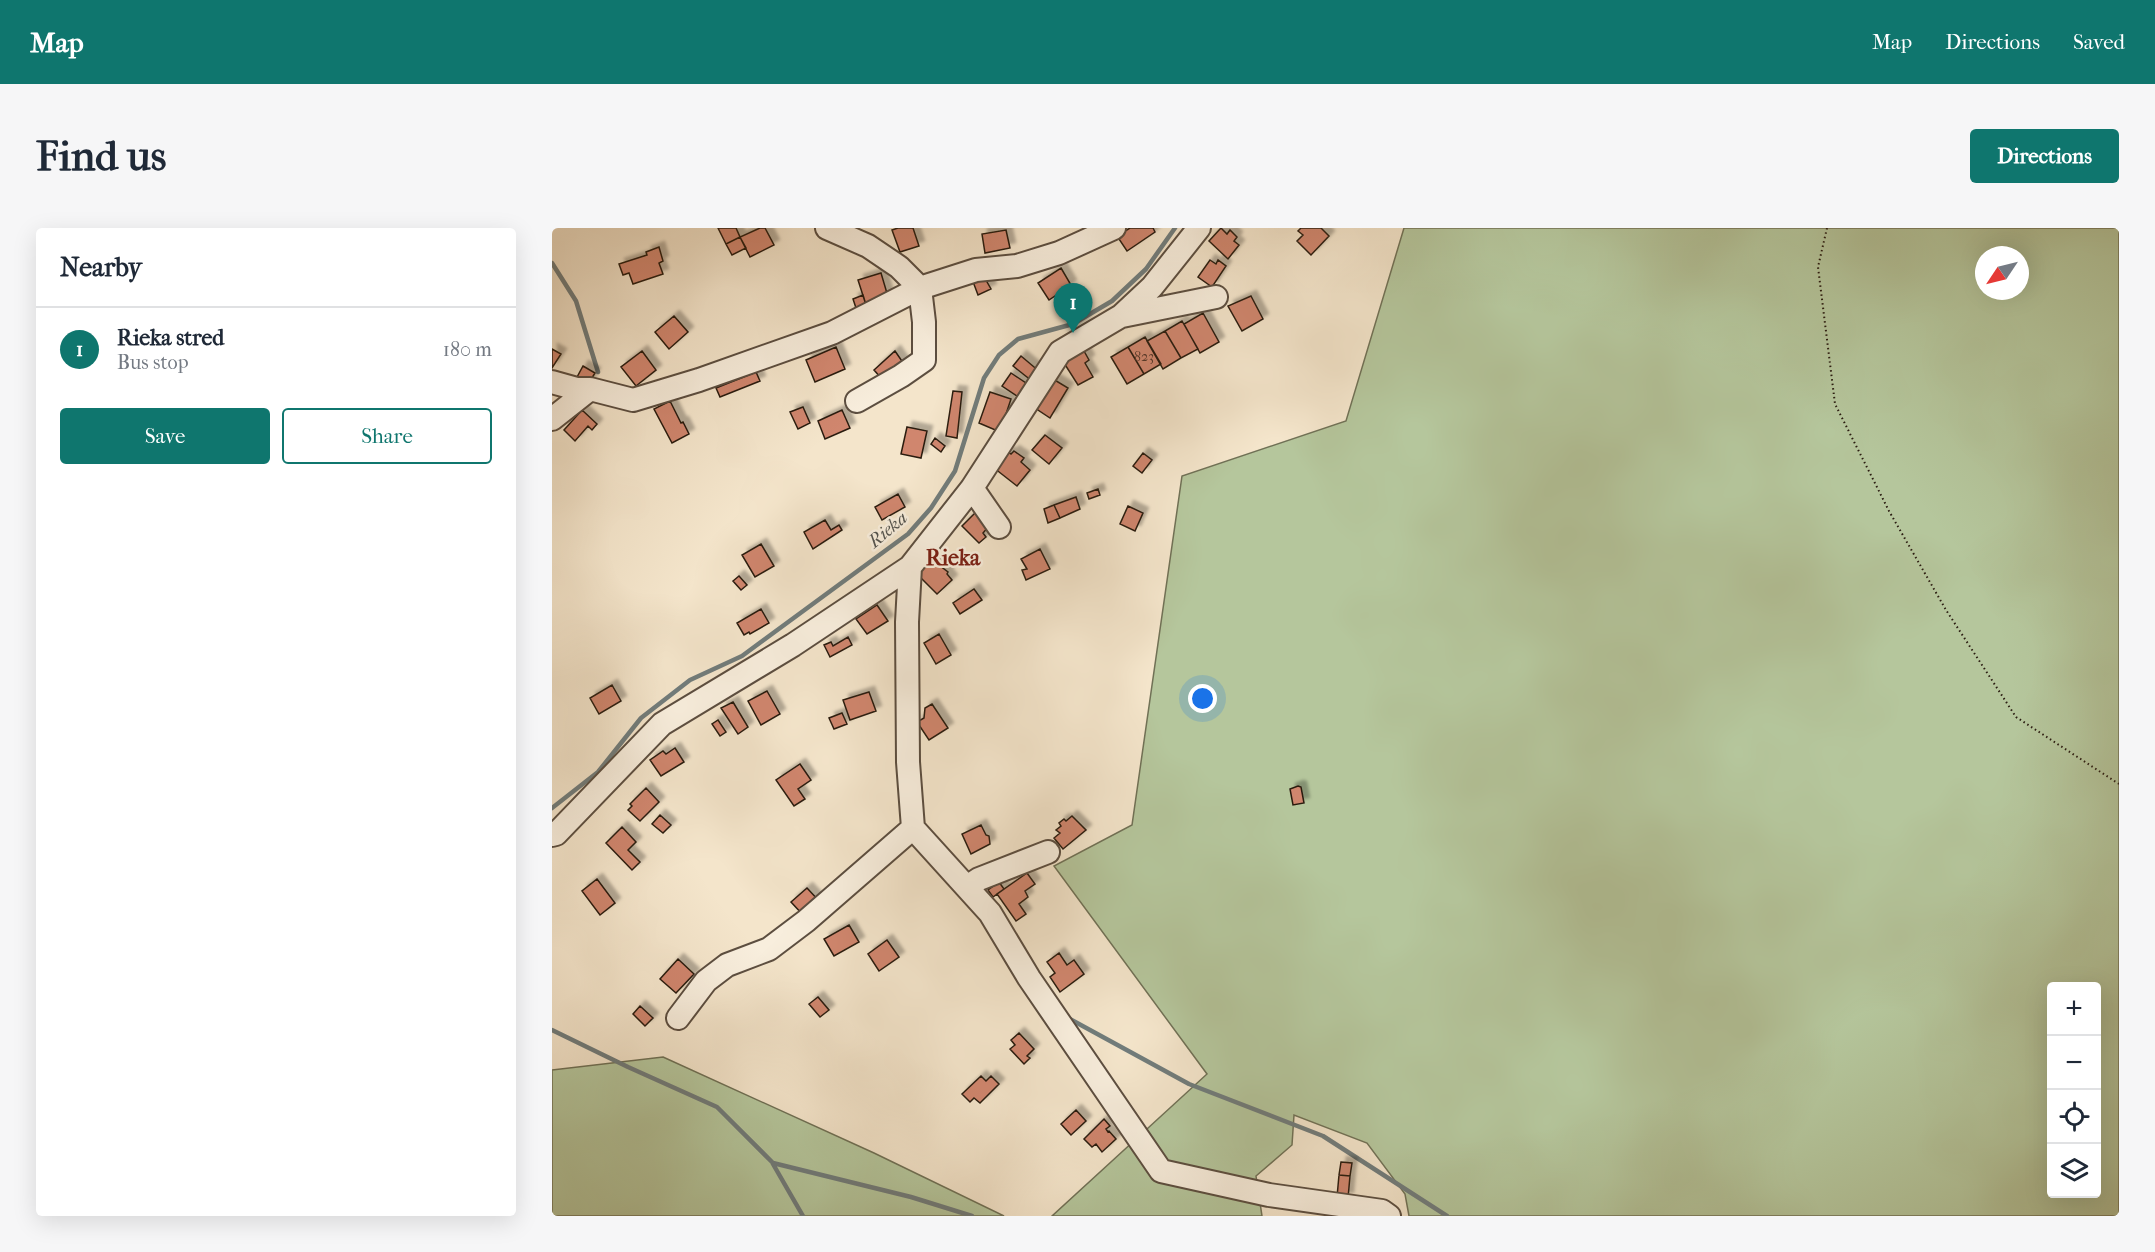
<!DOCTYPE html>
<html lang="en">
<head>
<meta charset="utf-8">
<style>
	body { margin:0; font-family:"IM FELL French Canon",serif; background:#f6f6f7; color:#1f2937 }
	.controls { position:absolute; right:18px; bottom:18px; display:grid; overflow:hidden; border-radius:6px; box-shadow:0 6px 24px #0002 }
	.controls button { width:54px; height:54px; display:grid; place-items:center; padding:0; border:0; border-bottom:2px solid #e0e1e3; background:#fff; color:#1f2937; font:30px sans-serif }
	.compass { position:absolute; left:1423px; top:18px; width:54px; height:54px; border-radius:50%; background:#fff; box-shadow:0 6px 24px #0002; rotate:235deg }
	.you { position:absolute; left:651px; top:471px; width:21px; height:21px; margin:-15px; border:4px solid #fff; border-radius:50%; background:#1a73e8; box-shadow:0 0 0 9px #1a73e833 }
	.badge { display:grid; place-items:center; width:39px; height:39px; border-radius:50%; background:#0f766e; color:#fff; font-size:20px; font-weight:700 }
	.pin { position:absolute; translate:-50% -50px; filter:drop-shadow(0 2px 3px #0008) }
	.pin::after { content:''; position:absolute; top:32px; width:21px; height:18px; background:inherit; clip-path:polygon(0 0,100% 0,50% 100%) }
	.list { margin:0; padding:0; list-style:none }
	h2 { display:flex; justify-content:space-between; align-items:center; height:78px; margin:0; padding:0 24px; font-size:26px }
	h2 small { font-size:20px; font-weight:400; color:#747a83 }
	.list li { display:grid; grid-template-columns:39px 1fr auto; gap:18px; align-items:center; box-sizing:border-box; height:84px; padding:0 24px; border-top:2px solid #e0e1e3 }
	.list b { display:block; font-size:22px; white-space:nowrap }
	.list p { margin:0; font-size:20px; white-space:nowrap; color:#747a83 }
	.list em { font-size:20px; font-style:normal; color:#747a83 }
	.actions { display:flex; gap:12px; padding:18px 24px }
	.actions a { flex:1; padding:14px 0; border:2px solid #0f766e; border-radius:6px; text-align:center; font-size:21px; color:#0f766e }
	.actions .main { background:#0f766e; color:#fff }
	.icon { flex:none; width:33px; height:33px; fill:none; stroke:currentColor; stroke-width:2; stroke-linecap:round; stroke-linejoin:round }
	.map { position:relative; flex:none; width:1567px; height:988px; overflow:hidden; border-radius:6px }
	header { display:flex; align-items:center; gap:36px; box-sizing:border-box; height:84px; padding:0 30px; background:#0f766e; color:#fff }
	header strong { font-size:28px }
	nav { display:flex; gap:33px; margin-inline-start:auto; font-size:21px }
	.intro { display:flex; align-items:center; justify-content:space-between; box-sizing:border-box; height:144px; padding:0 36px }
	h1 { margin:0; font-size:42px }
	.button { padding:15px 27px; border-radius:6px; background:#0f766e; color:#fff; font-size:21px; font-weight:700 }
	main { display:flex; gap:36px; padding:0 36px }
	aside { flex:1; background:#fff; border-radius:6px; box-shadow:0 6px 24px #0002 }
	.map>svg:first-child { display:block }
	.green { fill:#b5c69c; stroke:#707156; stroke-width:1.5; fill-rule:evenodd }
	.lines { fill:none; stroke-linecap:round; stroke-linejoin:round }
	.stream { stroke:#717c7b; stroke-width:4.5 }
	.building { fill:#d0866e; stroke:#2a1c11; stroke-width:1.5; filter:url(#shadow) }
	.minor-casing { stroke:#5c4e40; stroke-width:26 }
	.path { stroke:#2a1c11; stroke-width:2; stroke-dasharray:1.5 3; stroke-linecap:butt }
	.minor { stroke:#f8eedd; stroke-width:22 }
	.labels { text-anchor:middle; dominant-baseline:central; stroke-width:5; stroke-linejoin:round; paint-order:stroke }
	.number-label { font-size:14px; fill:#543628 }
	.water-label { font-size:18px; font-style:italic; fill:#54544f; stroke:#f8eedd }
	.district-label { font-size:22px; font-weight:bold; fill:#7a1f14; stroke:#f8eedd }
</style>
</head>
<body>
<header>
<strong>Map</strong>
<nav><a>Map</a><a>Directions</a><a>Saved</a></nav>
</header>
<div class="intro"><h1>Find us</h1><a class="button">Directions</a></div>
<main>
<aside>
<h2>Nearby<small></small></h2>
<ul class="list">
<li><span class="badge">1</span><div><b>Rieka stred</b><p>Bus stop</p></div><em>180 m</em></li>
</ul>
<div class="actions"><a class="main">Save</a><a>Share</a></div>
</aside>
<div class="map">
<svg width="1567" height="988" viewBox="0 0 1567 988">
	<defs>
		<filter id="shadow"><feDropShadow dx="5.5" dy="-5.5" stdDeviation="1.5" flood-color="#0004"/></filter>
	</defs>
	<rect width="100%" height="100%" fill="#f4e5cb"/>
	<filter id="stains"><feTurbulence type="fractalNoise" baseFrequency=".00333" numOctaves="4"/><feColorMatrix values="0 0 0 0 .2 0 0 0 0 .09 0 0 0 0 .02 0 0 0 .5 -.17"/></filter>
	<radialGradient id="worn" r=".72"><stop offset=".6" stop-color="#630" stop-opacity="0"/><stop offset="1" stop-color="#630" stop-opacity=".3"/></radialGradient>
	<path class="green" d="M852,0H1567V988H857L853,966L815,915L742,887L740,917L704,948L710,988H500L655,846L502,638L580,597L630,248L794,193ZM1432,27H1468V63H1432ZM1500,758H1544V966H1500Z
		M111,829L322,925L452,988H0V842Z"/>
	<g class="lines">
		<path class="stream" d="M0,35L24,73L46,144
			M0,580L46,544L89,490L138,452L190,428L356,306L379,280L403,243L432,150L447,127L466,111L521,96L560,73L594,41L623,0
			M516,790L637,856L771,908L895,988
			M0,802L76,839L165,879L221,935L359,969L420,988
			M221,936L251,988"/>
	</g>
	<path class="building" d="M166,0H184L188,9L174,16Z
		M208,0H213L222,17L198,29L188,9Z
		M346,0H361L367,18L348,24L340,2Z
		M578,0H601L603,4L575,23L565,8Z
		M669,0L675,6L678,2L685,9L682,13L687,17L676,31L657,13Z
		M749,0H769L777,8L759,27L745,13L751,7L746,3Z
		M454,2L458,20L433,25L430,6Z
		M188,9L194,20L180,27L174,16Z
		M107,19L111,33L107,35L111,46L81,56L77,45L71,47L67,36L95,27L94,24Z
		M658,32L664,36L666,32L674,38L660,59L646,49Z
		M509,40L519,57L497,72L486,55Z
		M329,45L337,72L315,80L306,52Z
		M431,47L439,61L426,67L420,51Z
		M311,67L315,80L305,83L301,71Z
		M699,68L711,91L690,103L676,78Z
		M651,85L667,114L648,125L632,96Z
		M122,88L136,104L117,121L103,104Z
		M630,93L646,121L629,130L613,103Z
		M613,103L629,130L611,141L595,113Z
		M593,109L609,136L592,146L576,119Z
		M284,119L293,141L263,154L254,132Z
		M576,119L592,146L575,156L559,129Z
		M0,121L9,126L0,140Z
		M90,123L104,142L84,158L69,139Z
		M343,123L352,136L330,151L322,142Z
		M532,123L537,132L533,135L541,149L526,157L512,135Z
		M469,128L488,144L480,153L461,138Z
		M31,138L43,145L35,158L24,151Z
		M204,144L208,153L168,169L164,160Z
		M459,145L480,159L471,172L450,158Z
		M501,151L516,160L498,190L483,180Z
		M401,163L410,164L405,210L394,208Z
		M438,164L459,171L448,204L427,195Z
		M118,173L129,195L131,194L137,206L120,215L102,181Z
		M251,179L258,195L246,201L238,184Z
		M30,182L45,196L40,202L36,198L23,213L12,202Z
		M290,182L298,200L273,211L266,193Z
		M355,199L375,203L369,230L349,226Z
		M493,207L510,220L497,236L480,222Z
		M383,210L393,218L389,224L379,216Z
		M462,223L472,230L469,234L478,242L465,258L442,240L456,224L459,226Z
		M591,225L600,232L590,245L581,238Z
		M546,261L548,267L537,271L535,265Z
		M346,266L353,279L330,292L323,279Z
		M524,269L528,281L508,290L502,277Z
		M502,277L508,290L496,295L492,281Z
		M576,278L591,285L583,303L568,296Z
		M424,284L437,298L431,305L434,309L427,315L410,298Z
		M273,292L279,302L287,297L290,302L261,321L252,304Z
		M209,316L222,338L203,349L190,327Z
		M488,321L498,341L474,352L470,342L475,341L469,331Z
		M379,331L396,344L395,346L400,352L385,366L365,346Z
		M187,348L195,357L189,362L181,353Z
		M422,361L430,372L408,386L401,375Z
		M325,377L336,393L315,406L304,391Z
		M209,381L217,395L198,406L197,404L192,407L185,395Z
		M387,406L399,427L384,436L372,415Z
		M296,409L300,417L278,429L272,417L279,414L281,418Z
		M60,457L69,473L47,486L38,470Z
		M215,463L228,486L209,497L196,473Z
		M317,464L324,483L298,492L291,472Z
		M181,474L196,499L186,506L169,480Z
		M380,476L396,500L377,512L365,494L372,490L373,480Z
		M290,485L295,496L282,501L277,490Z
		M166,492L174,504L168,508L160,496Z
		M123,520L132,534L109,548L98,532L111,523L114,526Z
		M248,536L259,552L246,561L253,571L242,578L224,552Z
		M746,558L749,559L752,575L741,577L738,561Z
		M94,560L107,574L88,593L76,582L80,578L78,576Z
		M108,587L119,597L111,605L100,596Z
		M520,588L534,602L511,621L502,610L508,605L504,602L509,598L507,595L512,591L514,593Z
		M429,597L434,607L437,608L438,616L419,626L410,606Z
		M70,599L84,614L76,622L88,634L80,642L54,615Z
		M475,645L483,656L473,663L476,669L467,676L474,686L464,693L445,666Z
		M45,651L63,675L48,687L30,663Z
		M447,654L452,661L441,669L436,662Z
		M255,660L268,674L252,688L239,674Z
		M297,697L307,714L282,728L272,711Z
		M335,712L347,729L327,743L316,726Z
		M507,725L515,737L522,732L532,746L508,764L498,749L503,745L495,734Z
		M126,731L142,746L124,765L108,751Z
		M266,769L277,782L268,789L257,776Z
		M88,778L101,790L93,798L81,786Z
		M467,805L482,821L475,828L478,830L472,836L458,821L463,817L459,812Z
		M429,848L434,853L439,848L447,856L428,875L422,870L418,874L410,866Z
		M524,882L534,893L519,907L509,896Z
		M552,891L558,898L554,901L556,904L557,903L564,911L550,924L544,916L540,919L532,911Z
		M789,934L800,935L798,948L787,947Z
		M787,947L798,948L796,970L785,969Z"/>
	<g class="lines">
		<defs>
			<path id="minor" d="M275,0L316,18L347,39L368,60L372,94V132L349,148L305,173
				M570,88L664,69
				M0,154L25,161H38
				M0,191L38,161L81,172L147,152L280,105L368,60L424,42L465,38L507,25L562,0
				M420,260L447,299
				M358,339L355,394L356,534L361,600L438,685L477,750L609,943L717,967L830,983L837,988
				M0,607L4,606L110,496L241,417L358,339L420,260L508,124L569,88L600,59L647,0
				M415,659L427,651L496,624
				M126,790L154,753L175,737L217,721L254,693L361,600"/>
		</defs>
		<use href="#minor" class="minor-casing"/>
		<path class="path" d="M1275,0L1266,39L1283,176L1337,283L1394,382L1464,489L1567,556"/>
		<use href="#minor" class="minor"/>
	</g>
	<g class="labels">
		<g class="number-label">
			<text x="592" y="128">823</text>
		</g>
		<g class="water-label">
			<text transform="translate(336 302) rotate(-40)">Rieka</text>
		</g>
		<g class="district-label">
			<text x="401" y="330">Rieka</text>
		</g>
	</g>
	<rect width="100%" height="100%" filter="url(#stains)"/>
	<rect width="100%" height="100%" fill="url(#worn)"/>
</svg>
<div class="controls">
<button>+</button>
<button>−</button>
<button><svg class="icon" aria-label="locate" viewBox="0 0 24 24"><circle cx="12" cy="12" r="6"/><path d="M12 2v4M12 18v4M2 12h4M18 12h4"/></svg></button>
<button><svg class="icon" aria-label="layers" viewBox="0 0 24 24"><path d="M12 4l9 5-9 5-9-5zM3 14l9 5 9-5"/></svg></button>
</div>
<svg class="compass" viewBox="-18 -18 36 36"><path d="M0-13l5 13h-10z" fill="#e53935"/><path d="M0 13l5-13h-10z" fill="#747a83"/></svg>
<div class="you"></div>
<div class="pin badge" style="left:521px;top:105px">1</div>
</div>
</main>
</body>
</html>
